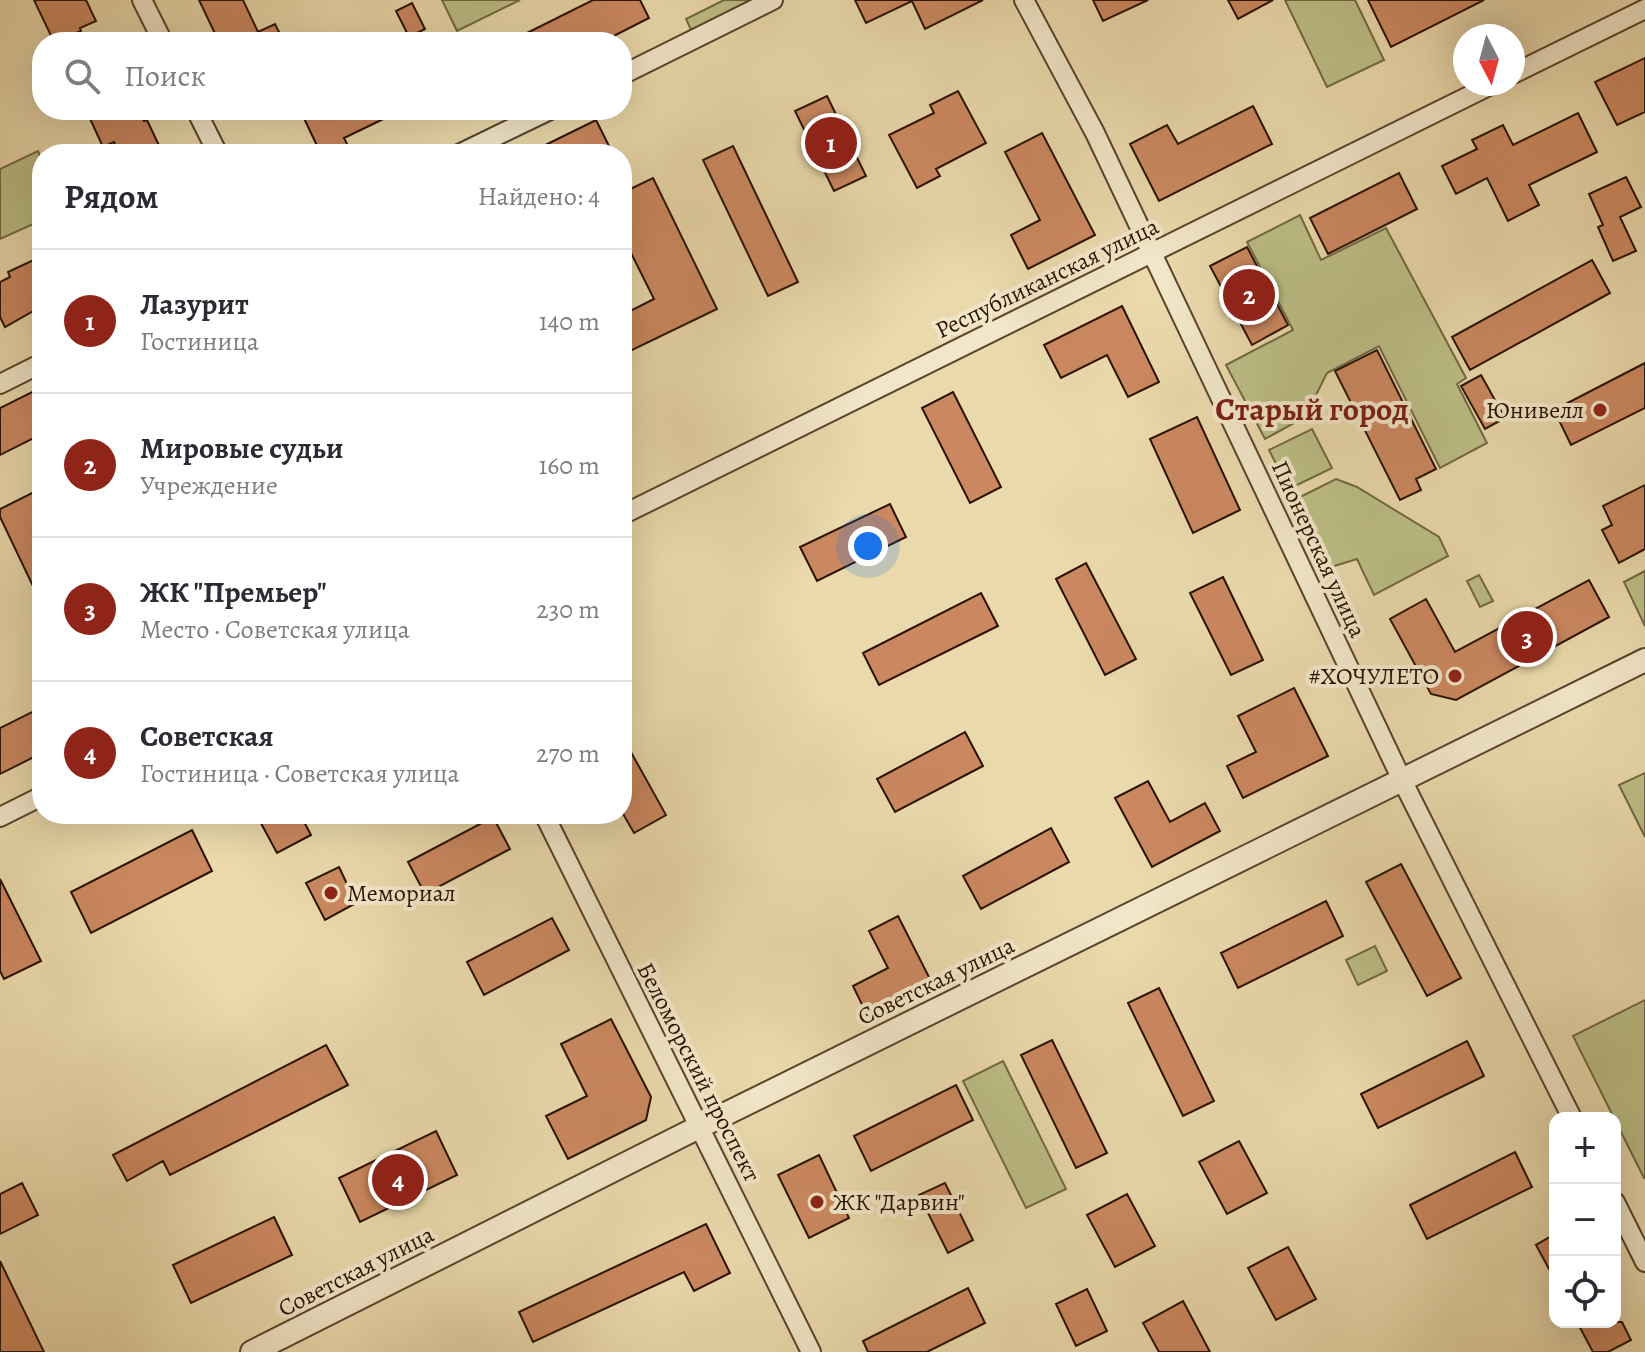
<!DOCTYPE html>
<html lang="ru">
<head>
<meta charset="utf-8">
<style>
	body { margin:0; font-family:Alegreya,serif; background:#f2f2f3; color:#2b2b33 }
	.controls { position:absolute; right:24px; bottom:24px; display:grid; overflow:hidden; border-radius:16px; box-shadow:0 8px 32px #0002 }
	.controls button { width:72px; height:72px; display:grid; place-items:center; padding:0; border:0; border-bottom:2px solid #e1e1e2; background:#fff; color:#2b2b33; font:40px sans-serif }
	.compass { position:absolute; left:1453px; top:24px; width:72px; height:72px; border-radius:50%; background:#fff; box-shadow:0 8px 32px #0002; rotate:174deg }
	.you { position:absolute; left:868px; top:546px; width:28px; height:28px; margin:-20px; border:6px solid #fff; border-radius:50%; background:#1a73e8; box-shadow:0 0 0 12px #1a73e833 }
	.badge { display:grid; place-items:center; width:52px; height:52px; border-radius:50%; background:#8f2418; color:#fff; font-size:26px; font-weight:700 }
	.pin { position:absolute; translate:-50% -50%; border:4px solid #fff; box-shadow:0 2px 8px #0006 }
	.list { margin:0; padding:0; list-style:none }
	h2 { display:flex; justify-content:space-between; align-items:center; height:104px; margin:0; padding:0 32px; font-size:34px }
	h2 small { font-size:26px; font-weight:400; color:#7c7c81 }
	.list li { display:grid; grid-template-columns:52px 1fr auto; gap:24px; align-items:center; box-sizing:border-box; height:144px; padding:0 32px; border-top:2px solid #e1e1e2 }
	.list b { display:block; font-size:30px; white-space:nowrap }
	.list p { margin:0; font-size:26px; white-space:nowrap; color:#7c7c81 }
	.list em { font-size:26px; font-style:normal; color:#7c7c81 }
	.icon { flex:none; width:44px; height:44px; fill:none; stroke:currentColor; stroke-width:2; stroke-linecap:round; stroke-linejoin:round }
	.map { position:relative; flex:none; width:1645px; height:1352px; overflow:hidden }
	.search { position:absolute; background:#fff; box-shadow:0 8px 32px #0002; left:32px; top:32px; width:600px; height:88px; display:flex; align-items:center; gap:20px; box-sizing:border-box; padding:0 28px; border-radius:32px; color:#7c7c81; font-size:30px }
	.panel { position:absolute; background:#fff; box-shadow:0 8px 32px #0002; left:32px; top:144px; width:600px; height:680px; border-radius:32px }
	.map>svg:first-child { display:block }
	.green { fill:#bcbe85; stroke:#726843; stroke-width:2 }
	.building { fill:#cb8860; stroke:#291201; stroke-width:2 }
	.lines { fill:none; stroke-linecap:round; stroke-linejoin:round }
	.minor-casing { stroke:#59442c; stroke-width:22 }
	.tertiary-casing { stroke:#59442c; stroke-width:26 }
	.minor { stroke:#f1e6c8; stroke-width:18 }
	.tertiary { stroke:#f1e6c8; stroke-width:22 }
	.poi-dot { fill:#8f2418; stroke:#f1e6c8; stroke-width:3 }
	.labels { text-anchor:middle; dominant-baseline:central; stroke-width:8; stroke-linejoin:round; paint-order:stroke }
	.street-label { font-size:24px; fill:#291201; stroke:#f1e6c8 }
	.poi-label { font-size:24px; fill:#291201; stroke:#f1e6c8; text-anchor:end }
	.district-label { font-size:32px; font-weight:bold; fill:#7a1f14; stroke:#f1e6c8 }
</style>
</head>
<body>
<div class="map">
<svg width="1645" height="1352" viewBox="0 0 1645 1352">
	<rect width="100%" height="100%" fill="#ead9ab"/>
	<filter id="stains"><feTurbulence type="fractalNoise" baseFrequency=".0025" numOctaves="4"/><feColorMatrix values="0 0 0 0 .2 0 0 0 0 .09 0 0 0 0 .02 0 0 0 .5 -.17"/></filter>
	<radialGradient id="worn" r=".72"><stop offset=".6" stop-color="#630" stop-opacity="0"/><stop offset="1" stop-color="#630" stop-opacity=".3"/></radialGradient>
	<path class="green" d="M442,0H520L457,31Z
		M724,0H751L691,30L686,19Z
		M1285,0H1355L1384,60L1327,87Z
		M38,151L42,161V220L0,239V169Z
		M1300,215L1321,260L1386,228L1466,378L1457,384L1487,443L1440,468L1379,346L1327,373L1305,417L1265,439L1226,365L1293,330L1247,242Z
		M1312,429L1332,468L1289,489L1269,450Z
		M1336,479L1357,487L1439,537L1448,556L1374,595L1357,559L1328,568L1294,500Z
		M1645,571V626L1624,582Z
		M1479,575L1493,601L1480,607L1467,581Z
		M1645,773V837L1619,785Z
		M1375,946L1387,971L1358,985L1346,960Z
		M1645,1000V1178H1644L1573,1036Z
		M1003,1061L1066,1189L1026,1208L963,1081Z"/>
	<path class="building" d="M34,0H86L96,21L80,28L81,31L54,42Z
		M199,0H243L258,32L275,24L284,42H219Z
		M593,0H640L649,18L602,42H509Z
		M855,0H983L925,29L912,1L866,23Z
		M1093,0H1148L1103,21Z
		M1228,0H1273L1238,19Z
		M1368,0H1484L1391,47Z
		M412,3L425,29L409,37L396,11Z
		M1645,58V112L1617,125L1595,82Z
		M958,91L986,143L936,169L940,176L917,188L889,135L934,113L930,105Z
		M827,96L866,176L834,191L795,111Z
		M1253,106L1272,144L1159,201L1130,144L1167,125L1178,144Z
		M86,110H138L144,121L147,120L163,154H120L114,142L103,147Z
		M300,110H402L344,138L349,148L336,154H321Z
		M1578,113L1597,152L1529,185L1539,205L1508,221L1487,178L1456,194L1442,166L1477,149L1472,140L1503,125L1513,145Z
		M596,120L613,154H527Z
		M1042,133L1095,235L1028,269L1011,235L1040,220L1005,152Z
		M733,146L798,282L768,296L703,160Z
		M1399,173L1417,209L1328,254L1310,218Z
		M1626,177L1641,207L1620,217L1636,251L1613,261L1598,227L1603,225L1589,194Z
		M653,178L717,309L628,352L622,341V315L654,299L622,235V193Z
		M1247,247L1288,325L1252,345L1210,266Z
		M42,256V306L5,327L0,317V282L10,277L8,272Z
		M1592,260L1610,293L1470,370L1452,337Z
		M1122,306L1159,382L1128,397L1107,355L1061,378L1044,345Z
		M1377,350L1436,469L1416,479L1421,490L1400,500L1335,371Z
		M1645,363V408L1571,445L1554,410Z
		M1481,375L1505,418L1485,429L1461,386Z
		M42,387V434L0,455V408Z
		M953,392L1001,487L970,503L922,408Z
		M1197,417L1240,510L1193,533L1150,439Z
		M1645,485V549L1619,563L1602,530L1612,525L1603,506Z
		M34,492L42,508V605L0,517V509Z
		M890,504L906,537L817,581L800,547Z
		M1086,563L1136,659L1105,675L1056,579Z
		M1223,577L1263,660L1231,675L1190,593Z
		M1589,580L1609,617L1456,700L1431,694L1390,619L1426,599L1455,652Z
		M981,593L998,626L879,685L863,653Z
		M1294,688L1328,756L1243,798L1227,766L1256,752L1238,716Z
		M42,707V753L0,774V728Z
		M965,732L983,766L895,812L877,779Z
		M622,736L666,815L634,833L622,812Z
		M1148,781L1170,822L1205,803L1220,831L1152,867L1115,798Z
		M256,814H300L311,835L277,853Z
		M493,817L510,849L425,894L408,862Z
		M1051,828L1069,862L981,909L963,876Z
		M192,830L212,871L91,933L71,892Z
		M1401,864L1461,978L1427,996L1366,882Z
		M339,867L356,903L325,920L306,883Z
		M0,879L41,961L4,979L0,971Z
		M1326,901L1343,936L1238,988L1221,953Z
		M898,916L932,983L867,1015L853,986L888,968L869,931Z
		M552,918L569,950L484,995L467,962Z
		M1159,988L1214,1101L1183,1116L1128,1003Z
		M611,1019L651,1097L646,1120L568,1159L546,1116L587,1096L561,1044Z
		M1052,1040L1107,1153L1076,1168L1021,1055Z
		M1467,1041L1484,1076L1378,1128L1361,1094Z
		M326,1045L348,1085L170,1175L163,1161L127,1181L113,1155Z
		M956,1085L973,1120L871,1171L854,1136Z
		M436,1131L457,1175L360,1222L339,1178Z
		M1239,1141L1267,1193L1227,1214L1199,1162Z
		M1515,1152L1532,1187L1427,1239L1410,1205Z
		M819,1155L849,1218L809,1238L778,1175Z
		M22,1183L38,1215L0,1234V1194Z
		M945,1183L973,1240L948,1253L919,1195Z
		M1127,1194L1155,1246L1115,1267L1087,1215Z
		M274,1217L292,1255L191,1303L173,1265Z
		M706,1224L730,1273L694,1291L684,1272L533,1342L519,1312Z
		M1555,1234V1280L1536,1245Z
		M1288,1247L1316,1299L1276,1320L1248,1268Z
		M0,1261L44,1352H0Z
		M968,1288L985,1323L927,1352H868L863,1341Z
		M1087,1289L1107,1331L1076,1346L1056,1304Z
		M1183,1301L1210,1352H1159L1143,1323Z
		M1577,1322H1622L1631,1340L1608,1352H1593Z"/>
	<g class="lines">
		<defs>
			<path id="minor" d="M142,0L163,42
				M1024,0L1095,133L1402,780L1572,1118
				M1513,74L1645,9
				M622,75L773,0
				M196,110L218,154
				M459,154L550,110
				M0,384L42,363
				M622,515L1493,84
				M544,814L811,1352
				M0,817L42,796
				M1615,1202L1645,1262"/>
			<path id="tertiary" d="M252,1352L699,1127L1645,660"/>
		</defs>
		<use href="#minor" class="minor-casing"/>
		<use href="#tertiary" class="tertiary-casing"/>
		<use href="#minor" class="minor"/>
		<use href="#tertiary" class="tertiary"/>
	</g>
	<g class="poi-dot">
		<circle cx="1600" cy="410" r="8"/>
		<circle cx="1455" cy="676" r="8"/>
		<circle cx="331" cy="893" r="8"/>
		<circle cx="817" cy="1202" r="8"/>
	</g>
	<g class="labels">
		<g class="street-label">
			<text transform="translate(1047 278) rotate(-26)">Республиканская улица</text>
			<text transform="translate(1319 549) rotate(65)">Пионерская улица</text>
			<text transform="translate(936 981) rotate(-26)">Советская улица</text>
			<text transform="translate(699 1072) rotate(63)">Беломорский проспект</text>
			<text transform="translate(356 1271) rotate(-27)">Советская улица</text>
		</g>
		<g class="poi-label">
			<text x="1584" y="410">Юнивелл</text>
			<text x="1439" y="676">#ХОЧУЛЕТО</text>
			<text x="347" y="893" text-anchor="start">Мемориал</text>
			<text x="833" y="1202" text-anchor="start">ЖК "Дарвин"</text>
		</g>
		<g class="district-label">
			<text x="1312" y="409">Старый город</text>
		</g>
	</g>
	<rect width="100%" height="100%" filter="url(#stains)"/>
	<rect width="100%" height="100%" fill="url(#worn)"/>
</svg>
<div class="controls">
<button>+</button>
<button>−</button>
<button><svg class="icon" aria-label="locate" viewBox="0 0 24 24"><circle cx="12" cy="12" r="6"/><path d="M12 2v4M12 18v4M2 12h4M18 12h4"/></svg></button>
</div>
<svg class="compass" viewBox="-18 -18 36 36"><path d="M0-13l5 13h-10z" fill="#e53935"/><path d="M0 13l5-13h-10z" fill="#7c7c81"/></svg>
<div class="you"></div>
<div class="pin badge" style="left:831px;top:143px">1</div>
<div class="pin badge" style="left:1249px;top:295px">2</div>
<div class="pin badge" style="left:1527px;top:637px">3</div>
<div class="pin badge" style="left:398px;top:1180px">4</div>
<div class="search"><svg class="icon" aria-label="search" viewBox="0 0 24 24"><circle cx="10" cy="10" r="6"/><path d="M15 15l6 6"/></svg>Поиск</div>
<section class="panel">
<h2>Рядом<small>Найдено: 4</small></h2>
<ul class="list">
<li><span class="badge">1</span><div><b>Лазурит</b><p>Гостиница</p></div><em>140 m</em></li>
<li><span class="badge">2</span><div><b>Мировые судьи</b><p>Учреждение</p></div><em>160 m</em></li>
<li><span class="badge">3</span><div><b>ЖК &quot;Премьер&quot;</b><p>Место · Советская улица</p></div><em>230 m</em></li>
<li><span class="badge">4</span><div><b>Советская</b><p>Гостиница · Советская улица</p></div><em>270 m</em></li>
</ul>
</section>
</div>
</body>
</html>
